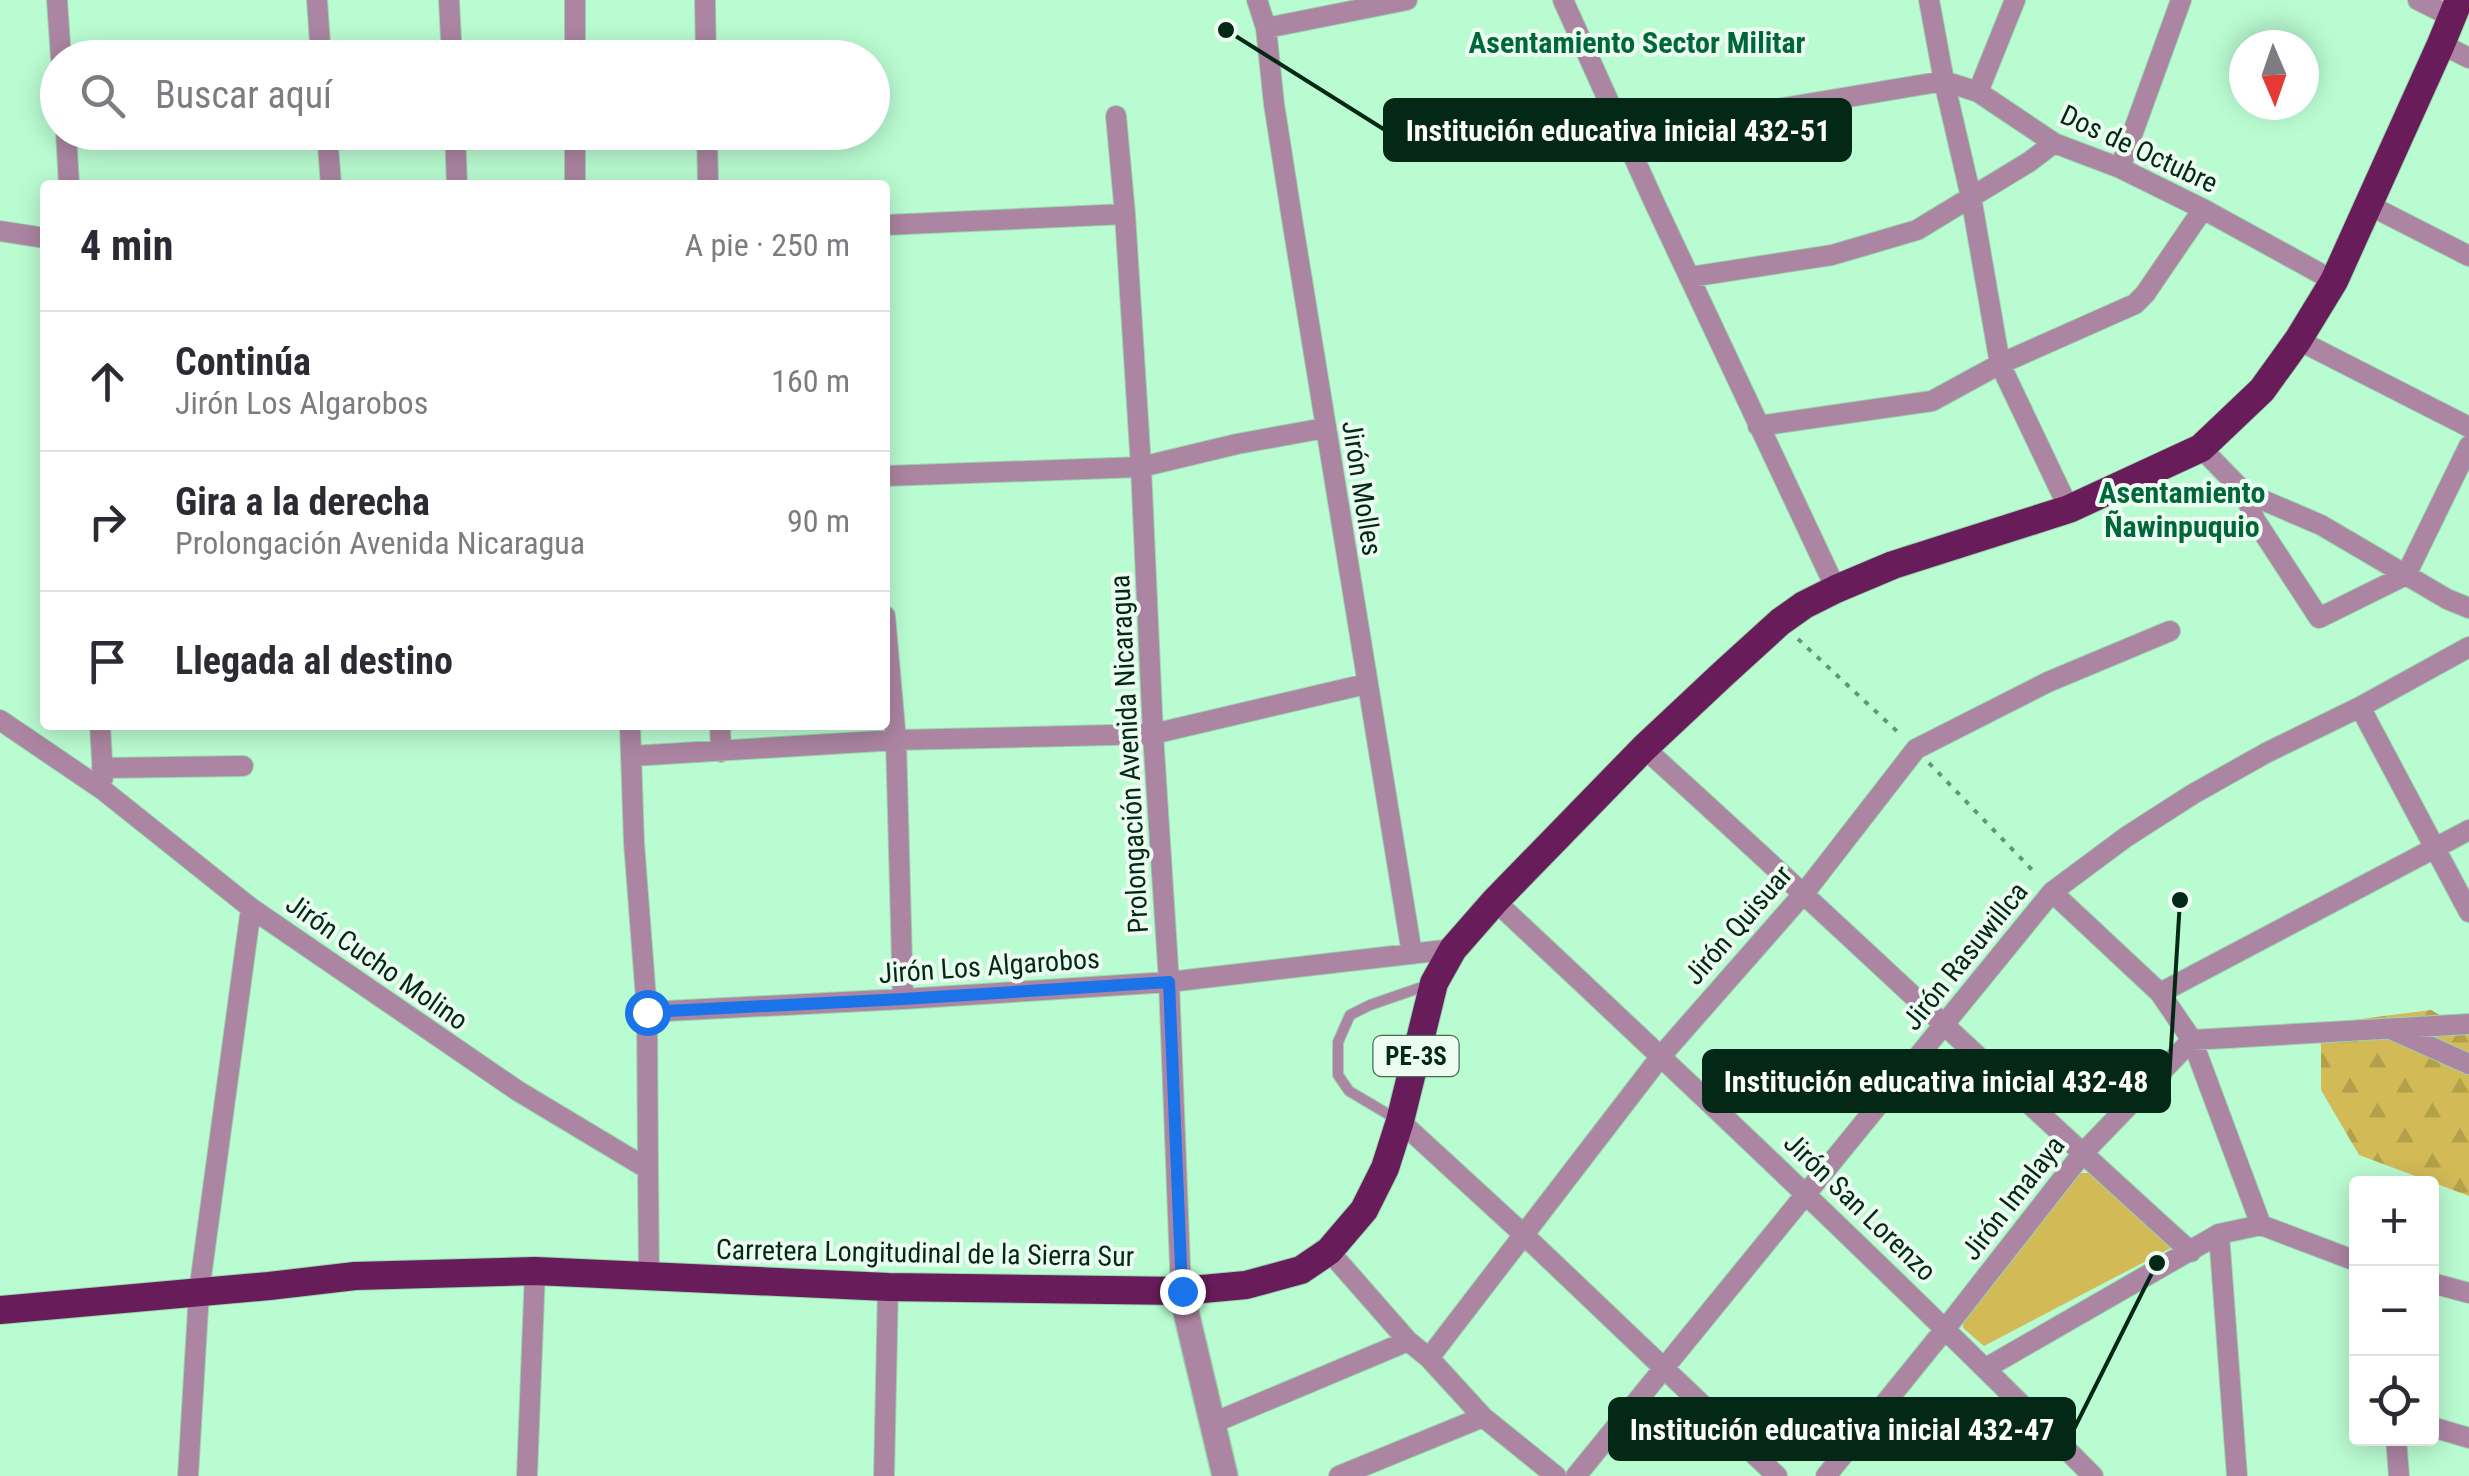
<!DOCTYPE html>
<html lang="es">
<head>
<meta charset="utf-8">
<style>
	body { margin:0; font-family:"Roboto Condensed",sans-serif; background:#f7f7f7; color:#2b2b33 }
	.controls { position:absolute; right:30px; bottom:30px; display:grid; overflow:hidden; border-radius:10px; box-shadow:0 5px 25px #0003 }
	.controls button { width:90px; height:90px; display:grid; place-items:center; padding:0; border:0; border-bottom:2px solid #e1e1e2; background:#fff; color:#2b2b33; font:50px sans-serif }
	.compass { position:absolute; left:2229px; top:30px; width:90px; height:90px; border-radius:50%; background:#fff; box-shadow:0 5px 25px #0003; rotate:178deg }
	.stop { position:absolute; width:30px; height:30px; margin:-22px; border:8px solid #1a73e8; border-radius:50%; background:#fff }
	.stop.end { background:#1a73e8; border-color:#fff; box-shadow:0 2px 10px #0008 }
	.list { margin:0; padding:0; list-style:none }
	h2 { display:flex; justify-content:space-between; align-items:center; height:130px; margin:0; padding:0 40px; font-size:42px }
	h2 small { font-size:32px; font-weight:400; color:#7c7c81 }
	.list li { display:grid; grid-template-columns:65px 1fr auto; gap:30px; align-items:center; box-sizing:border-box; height:140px; padding:0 40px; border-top:2px solid #e1e1e2 }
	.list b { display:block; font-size:38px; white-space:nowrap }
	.list p { margin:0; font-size:32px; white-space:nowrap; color:#7c7c81 }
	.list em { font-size:32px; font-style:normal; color:#7c7c81 }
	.icon { flex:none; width:55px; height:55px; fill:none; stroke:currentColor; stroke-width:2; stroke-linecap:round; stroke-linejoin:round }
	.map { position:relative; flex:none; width:2469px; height:1476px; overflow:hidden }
	.search { position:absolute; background:#fff; box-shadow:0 5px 25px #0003; left:40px; top:40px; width:850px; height:110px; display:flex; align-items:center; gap:25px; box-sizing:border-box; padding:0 35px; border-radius:55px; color:#7c7c81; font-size:38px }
	.panel { position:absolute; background:#fff; box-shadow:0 5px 25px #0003; left:40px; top:180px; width:850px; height:550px; border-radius:10px }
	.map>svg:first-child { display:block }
	.forest { fill:url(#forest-firs) }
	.green { fill:#d2ba57 }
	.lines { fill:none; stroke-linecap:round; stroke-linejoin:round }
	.service-casing { stroke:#99d6b0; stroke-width:12 }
	.minor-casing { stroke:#99d6b0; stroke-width:22 }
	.tertiary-casing { stroke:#99d6b0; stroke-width:28 }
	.trunk-casing { stroke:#99d6b0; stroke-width:30 }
	.path { stroke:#629677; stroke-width:4; stroke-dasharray:5 8; stroke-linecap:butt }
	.service { stroke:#ac85a2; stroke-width:10 }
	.minor { stroke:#ac85a2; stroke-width:20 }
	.tertiary { stroke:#ac85a2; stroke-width:25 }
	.trunk { stroke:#681c5a; stroke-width:28 }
	.route { stroke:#1a73e8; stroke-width:12 }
	.labels { text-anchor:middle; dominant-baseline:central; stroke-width:8; stroke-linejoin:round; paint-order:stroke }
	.shield { fill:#ecfcf1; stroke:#496857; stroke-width:2.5 }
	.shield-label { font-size:25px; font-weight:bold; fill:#032815 }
	.street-label { font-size:28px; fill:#032815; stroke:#ecfcf1 }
	.neighbourhood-label { font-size:30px; font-weight:bold; fill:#00673b; stroke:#ecfcf1 }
	.leader { fill:none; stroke:#032815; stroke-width:4 }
	.callout-dot { fill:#032815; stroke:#ecfcf1; stroke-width:4 }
	.callout { fill:#032815; stroke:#032815; stroke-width:4 }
	.callout-label { font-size:30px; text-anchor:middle; font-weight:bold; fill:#fff }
</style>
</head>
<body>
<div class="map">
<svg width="2469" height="1476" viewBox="0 0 2469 1476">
	<defs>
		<pattern id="forest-firs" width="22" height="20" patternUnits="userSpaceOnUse" patternTransform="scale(2.5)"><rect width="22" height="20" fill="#d2ba57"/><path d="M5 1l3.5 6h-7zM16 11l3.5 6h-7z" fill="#b3a04b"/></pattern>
	</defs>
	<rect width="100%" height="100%" fill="#bafcd2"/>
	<path class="forest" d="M2431,1010L2469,1032V1196L2359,1155L2321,1090V1024Z"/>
	<path class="green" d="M2079,1173H2091L2171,1248L1984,1346L1963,1328L1964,1314Z"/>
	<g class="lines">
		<defs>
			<path id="service" d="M1398,1120L1349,1091L1338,1075V1042L1350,1015L1370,1005L1428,985"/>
			<path id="minor" d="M57,0L61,58
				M317,0L321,58
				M449,0L452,58
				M705,0L706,58
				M1257,0L1266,28L1274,104L1292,219L1412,954
				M1563,0L1654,202L1836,589
				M1929,0L1944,81L1971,197L2000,364L2069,509
				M2418,0L2452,17
				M1266,28L1407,0
				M2441,44L2469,58
				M575,58V0
				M1978,92L2015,0
				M1116,116L1125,214L1141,467L1153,734L1169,982L1181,1291
				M66,132L69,185
				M327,132L331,185
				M455,132L457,185
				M707,132L708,185
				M1623,135L1944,81L1978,92L2054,143L2120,168L2203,209L2334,281
				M2120,168L2181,0
				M575,185V132
				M2369,205L2469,256
				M885,225L1125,214
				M0,231L45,238
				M1690,277L1832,255L1917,230L2029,162L2054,143
				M2298,340L2469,427
				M1758,426L1932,401L2000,364L2135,304L2145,294L2203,209
				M2201,448L2244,492L2255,520L2319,618L2406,575L2469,446
				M885,476L1141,467L1237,444L1325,428
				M2244,492L2321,525L2447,599L2469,608
				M885,616L896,740L903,999
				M2360,707L2469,912
				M0,720L103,790L251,908L518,1091L648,1169L649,1277
				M100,725L103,778
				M630,725L634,843L647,1012L648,1169
				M720,725L721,752
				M1644,748C1828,914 2007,1086 2191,1252
				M632,756L896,740L1153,734L1366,684
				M102,768L243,766
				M2052,892L2160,993L2192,1040L2261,1225
				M1495,901C1697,1090 1898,1280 2093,1476
				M2160,993L2469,830
				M647,1012L903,999L1169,982L1453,949
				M2393,1030L2469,1064
				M1400,1121L1523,1234L1777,1476
				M2219,1234L2237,1476
				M1329,1251L1408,1341L1429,1358L1483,1417L1556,1476
				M2432,1283L2469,1293
				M1429,1358L1661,1056L1805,892L1916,749L2048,682L2170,631
				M1986,1368L2219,1234L2261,1225L2356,1261
				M1213,1423L1408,1341
				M2432,1427L2469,1438
				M2396,1438L2399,1476
				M188,1476L199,1292L251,908
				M527,1476L535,1271
				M884,1476L888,1287
				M1339,1476L1483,1417
				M1576,1476L2052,892L2126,837L2193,794L2266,753L2360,707L2469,647
				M1826,1476L1946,1328L2082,1154L2192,1040L2469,1024"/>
			<path id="tertiary" d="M1181,1291L1225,1476"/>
			<path id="trunk" d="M0,1310L269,1286L355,1276L535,1271L888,1287L1181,1291L1246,1285L1301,1270L1329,1251L1364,1210L1385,1168L1400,1121L1434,983L1453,949L1495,901L1644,748L1724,673L1780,622L1804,605L1836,589L1893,565L2069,509L2201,448L2262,390L2298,340L2334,281L2441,44L2459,0"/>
		</defs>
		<use href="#service" class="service-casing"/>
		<use href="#minor" class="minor-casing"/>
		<use href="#tertiary" class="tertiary-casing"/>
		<use href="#trunk" class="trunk-casing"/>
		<path class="path" d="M1798,639L1901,735
			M1929,763L2037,875"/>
		<use href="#service" class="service"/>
		<use href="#minor" class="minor"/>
		<use href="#tertiary" class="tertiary"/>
		<use href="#trunk" class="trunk"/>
	</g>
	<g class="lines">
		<path class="route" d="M647,1012L903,999L1169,982L1182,1291"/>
	</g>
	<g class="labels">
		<rect class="shield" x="1373.5" y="1036" width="85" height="40" rx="8"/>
		<g class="shield-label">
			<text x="1416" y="1056">PE-3S</text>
		</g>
		<g class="street-label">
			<text transform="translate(2139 149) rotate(25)">Dos de Octubre</text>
			<text transform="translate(1362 488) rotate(81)">Jirón Molles</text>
			<text transform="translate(1129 754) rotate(-93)">Prolongación Avenida Nicaragua</text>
			<text transform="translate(1738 925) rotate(-49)">Jirón Quisuar</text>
			<text transform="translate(1965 956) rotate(-51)">Jirón Rasuwillca</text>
			<text transform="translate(377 962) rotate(35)">Jirón Cucho Molino</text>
			<text transform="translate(989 966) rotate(-4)">Jirón Los Algarobos</text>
			<text transform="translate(2013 1198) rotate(-52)">Jirón Imalaya</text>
			<text transform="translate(1860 1207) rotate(44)">Jirón San Lorenzo</text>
			<text transform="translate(925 1253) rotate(1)">Carretera Longitudinal de la Sierra Sur</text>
		</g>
		<g class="neighbourhood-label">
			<text x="1637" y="42">Asentamiento Sector Militar</text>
			<text x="2182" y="492">Asentamiento<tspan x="2182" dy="34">Ñawinpuquio</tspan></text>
		</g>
	</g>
	<path class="leader" d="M1226 30L1385 130M2180 900L2169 1081M2157 1263L2074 1429"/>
	<g class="callout-dot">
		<circle cx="1226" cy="30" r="10"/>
		<circle cx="2180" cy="900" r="10"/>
		<circle cx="2157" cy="1263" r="10"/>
	</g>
	<g class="callout">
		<rect x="1385" y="100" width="465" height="60" rx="10"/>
		<rect x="1704" y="1051" width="465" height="60" rx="10"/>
		<rect x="1610" y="1399" width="464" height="60" rx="10"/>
	</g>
	<g class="callout-label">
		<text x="1618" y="141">Institución educativa inicial 432-51</text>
		<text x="1936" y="1092">Institución educativa inicial 432-48</text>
		<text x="1842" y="1440">Institución educativa inicial 432-47</text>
	</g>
</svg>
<div class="controls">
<button>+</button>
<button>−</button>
<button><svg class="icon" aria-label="locate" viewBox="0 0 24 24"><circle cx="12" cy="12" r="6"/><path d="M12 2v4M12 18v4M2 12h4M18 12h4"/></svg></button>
</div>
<svg class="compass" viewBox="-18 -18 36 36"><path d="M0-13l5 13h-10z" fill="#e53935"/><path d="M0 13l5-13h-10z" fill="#7c7c81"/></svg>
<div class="stop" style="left:647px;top:1012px"></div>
<div class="stop end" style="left:1182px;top:1291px"></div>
<div class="search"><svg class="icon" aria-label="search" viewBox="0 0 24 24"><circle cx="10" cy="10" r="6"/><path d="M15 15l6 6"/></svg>Buscar aquí</div>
<section class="panel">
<h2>4 min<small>A pie · 250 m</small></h2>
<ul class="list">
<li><svg class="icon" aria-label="ahead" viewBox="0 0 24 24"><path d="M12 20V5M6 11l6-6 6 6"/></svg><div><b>Continúa</b><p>Jirón Los Algarobos</p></div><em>160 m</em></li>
<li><svg class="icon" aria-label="right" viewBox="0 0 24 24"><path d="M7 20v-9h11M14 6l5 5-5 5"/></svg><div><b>Gira a la derecha</b><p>Prolongación Avenida Nicaragua</p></div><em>90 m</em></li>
<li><svg class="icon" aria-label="arrive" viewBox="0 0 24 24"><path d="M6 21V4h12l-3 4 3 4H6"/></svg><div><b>Llegada al destino</b></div></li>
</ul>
</section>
</div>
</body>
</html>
